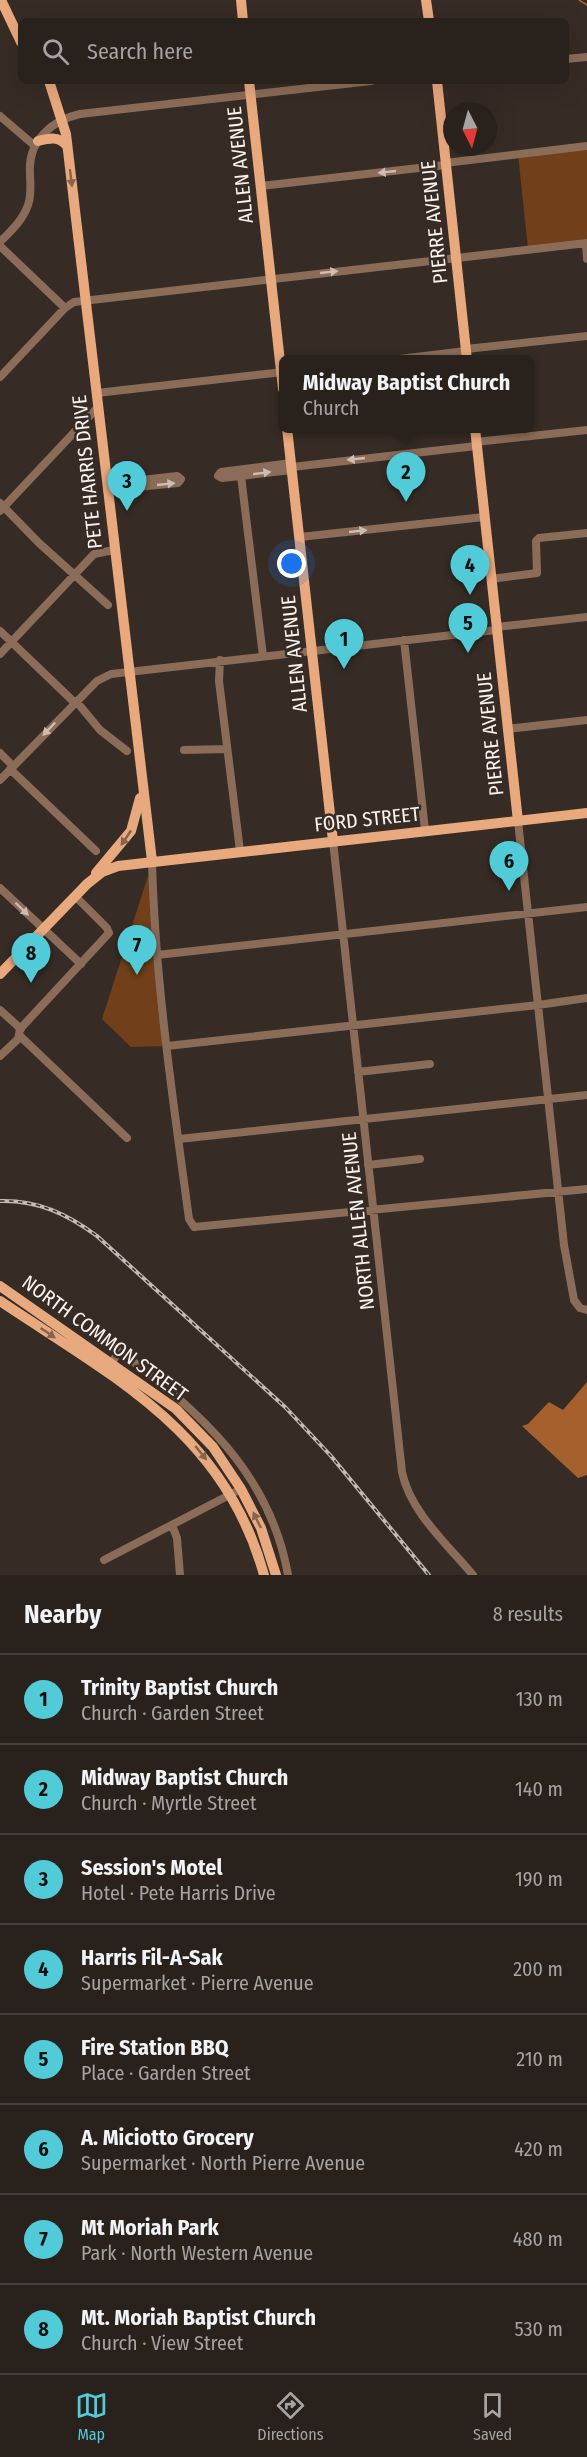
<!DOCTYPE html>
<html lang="en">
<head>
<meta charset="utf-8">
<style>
	body { margin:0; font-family:"Fira Sans Condensed",sans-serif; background:#352e29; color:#f1f3f6 }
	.compass { position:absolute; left:443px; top:102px; width:54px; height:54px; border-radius:50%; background:#29211c; box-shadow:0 6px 24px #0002; rotate:174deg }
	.you { position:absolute; left:292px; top:564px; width:21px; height:21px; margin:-15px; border:4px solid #fff; border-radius:50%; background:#1a73e8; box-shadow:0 0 0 9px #1a73e833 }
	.badge { display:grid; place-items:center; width:39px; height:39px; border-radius:50%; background:#52cbd8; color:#111; font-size:20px; font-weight:700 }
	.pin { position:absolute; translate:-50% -50px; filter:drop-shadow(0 2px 3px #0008) }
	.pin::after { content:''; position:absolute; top:32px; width:21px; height:18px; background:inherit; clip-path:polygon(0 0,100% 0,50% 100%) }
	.popup { position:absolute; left:279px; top:355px; width:255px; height:78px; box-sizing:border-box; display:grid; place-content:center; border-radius:9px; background:#29211c; filter:drop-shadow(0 2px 4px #0005); font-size:20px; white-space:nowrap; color:#a5a3a3 }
	.popup b { font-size:22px; color:#f1f3f6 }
	.popup::after { content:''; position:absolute; left:50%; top:100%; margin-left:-12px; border:12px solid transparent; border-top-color:#29211c }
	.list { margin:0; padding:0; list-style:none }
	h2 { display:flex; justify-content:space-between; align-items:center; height:78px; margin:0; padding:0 24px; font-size:26px }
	h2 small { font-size:20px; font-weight:400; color:#a5a3a3 }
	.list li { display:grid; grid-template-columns:39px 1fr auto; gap:18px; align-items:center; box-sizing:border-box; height:90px; padding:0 24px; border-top:2px solid #453e3b }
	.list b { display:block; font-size:22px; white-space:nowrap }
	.list p { margin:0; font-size:20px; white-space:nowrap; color:#a5a3a3 }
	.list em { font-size:20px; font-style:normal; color:#a5a3a3 }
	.icon { flex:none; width:33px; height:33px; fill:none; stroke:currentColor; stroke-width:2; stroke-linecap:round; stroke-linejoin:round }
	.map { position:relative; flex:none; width:587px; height:1575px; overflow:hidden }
	.search { position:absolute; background:#29211c; box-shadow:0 6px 24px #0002; left:18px; right:18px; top:18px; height:66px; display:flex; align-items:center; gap:15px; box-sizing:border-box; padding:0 21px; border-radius:9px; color:#a5a3a3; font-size:22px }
	.sheet { height:798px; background:#29211c }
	nav { display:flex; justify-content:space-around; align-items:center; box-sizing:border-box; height:84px; border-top:2px solid #453e3b; background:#29211c; font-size:16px; color:#a5a3a3 }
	nav a { display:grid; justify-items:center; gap:3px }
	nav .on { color:#52cbd8 }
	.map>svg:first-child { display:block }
	.green { fill:#713f19 }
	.water { fill:#a5602d }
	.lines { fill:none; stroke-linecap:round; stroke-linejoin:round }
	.stream { stroke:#a5602d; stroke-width:1.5 }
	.minor { stroke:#8b6c58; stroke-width:8 }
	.major { stroke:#e8a97e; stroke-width:10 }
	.rail-casing { stroke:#c3bab5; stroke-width:4 }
	.rail { stroke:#372c25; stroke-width:1.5; stroke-dasharray:4.5; stroke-linecap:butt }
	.oneway { fill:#cebdb2 }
	.oneway2 { fill:#87644d }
	.labels { text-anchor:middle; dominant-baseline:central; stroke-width:5; stroke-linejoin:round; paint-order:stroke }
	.street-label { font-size:20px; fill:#fbf3ee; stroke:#372c25 }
</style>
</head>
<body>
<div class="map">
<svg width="587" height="1575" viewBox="0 0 587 1575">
	<rect width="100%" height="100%" fill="#372c25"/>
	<path class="green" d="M587,146V243L528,249L518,154Z
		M148,876L152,879L167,1046L131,1047L102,1019Z"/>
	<path class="water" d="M587,1382V1475L578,1478L522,1426L528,1424L549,1402L563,1410Z"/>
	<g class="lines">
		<path class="stream" d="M579,0L587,5"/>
		<path class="minor" d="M566,59L587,57
			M0,116L35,146
			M445,163L587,146
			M261,186L445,165
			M0,242C11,231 23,220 28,205C32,194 30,184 30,172C28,141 52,120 80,114L371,81
			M586,243L587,259
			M0,246L65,308L74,302L587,243
			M466,349L587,336
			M391,360L466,351
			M0,377L65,308
			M97,393L283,372
			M476,442L587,430
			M291,463L221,472L218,476L222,478L292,470
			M292,467L476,446
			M241,476L263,656
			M107,484L177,476L181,479L178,483L107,490
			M0,503L39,543L108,605
			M0,511L98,407
			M300,537L484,517
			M491,579L537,573L536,541L539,538L587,533
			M496,627L587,617
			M0,631L74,702
			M404,640L425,830
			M0,654L94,554L114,550
			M220,660L219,681L240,851
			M76,701L100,730L127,751
			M507,729L587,720
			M184,750L226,749
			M0,753L13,766
			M10,769L96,851
			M0,780L97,681L111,674L496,630
			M518,821L564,1245L574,1300L580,1308L587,1310
			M333,841L402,1472C410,1512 448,1545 473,1575
			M152,861C155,981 173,1100 189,1219L194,1227L587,1189
			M0,888L81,964
			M157,955L587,907
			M0,1010L21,1029
			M20,1036L127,1138
			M167,1046L538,1005L587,998
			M0,1056L18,1039L20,1029L33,1015L109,933L107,928L75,896
			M358,1072L430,1064
			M179,1139L587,1095
			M368,1165L420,1159
			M110,1366L119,1351C198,1410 270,1472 288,1575
			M172,1525L177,1538L180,1575
			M104,1560L241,1489"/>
		<path class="major" d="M1,0L21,42
			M241,0L243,21
			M426,0L429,21
			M49,81L66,134L152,861
			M249,81L283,389
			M437,81L467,360
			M38,141C50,138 59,136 67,146
			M287,428L333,841
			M475,428L518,821
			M96,873L131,831L140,798
			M0,974L87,884L102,872L118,866L587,813
			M0,1286L176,1409L213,1447L241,1489L261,1528L276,1575
			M0,1301C113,1377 225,1432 264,1575"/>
		<defs>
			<path id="rail" d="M0,1201C38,1200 67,1214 97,1236L285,1407L331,1456L429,1575"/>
		</defs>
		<use href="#rail" class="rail-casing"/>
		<use href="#rail" class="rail"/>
	</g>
	<defs><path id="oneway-solid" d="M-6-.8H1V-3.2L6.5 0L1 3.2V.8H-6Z" transform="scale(1.5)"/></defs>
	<g class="oneway">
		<use href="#oneway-solid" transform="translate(387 172) rotate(174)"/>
		<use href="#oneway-solid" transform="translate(329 272) rotate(-6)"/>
		<use href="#oneway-solid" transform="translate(356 459) rotate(174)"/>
		<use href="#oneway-solid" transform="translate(262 473) rotate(-7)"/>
		<use href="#oneway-solid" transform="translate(166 484) rotate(-6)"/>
		<use href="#oneway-solid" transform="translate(358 531) rotate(-6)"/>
		<use href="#oneway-solid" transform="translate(49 729) rotate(134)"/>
		<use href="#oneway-solid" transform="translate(22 909) rotate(44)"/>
	</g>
	<g class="oneway2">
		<use href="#oneway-solid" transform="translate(71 178) rotate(83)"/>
		<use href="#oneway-solid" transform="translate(126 838) rotate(124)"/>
		<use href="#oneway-solid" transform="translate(48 1333) rotate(34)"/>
		<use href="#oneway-solid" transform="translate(201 1453) rotate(51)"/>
		<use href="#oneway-solid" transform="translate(257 1520) rotate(-116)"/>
	</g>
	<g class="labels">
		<g class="street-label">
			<text transform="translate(240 165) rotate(-96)">ALLEN AVENUE</text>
			<text transform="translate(434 222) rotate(-96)">PIERRE AVENUE</text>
			<text transform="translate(87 472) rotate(-96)">PETE HARRIS DRIVE</text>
			<text transform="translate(294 654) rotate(-96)">ALLEN AVENUE</text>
			<text transform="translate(490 734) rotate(-96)">PIERRE AVENUE</text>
			<text transform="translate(367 819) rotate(-6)">FORD STREET</text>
			<text transform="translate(358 1221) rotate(-96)">NORTH ALLEN AVENUE</text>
			<text transform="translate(105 1338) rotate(36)">NORTH COMMON STREET</text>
		</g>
	</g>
</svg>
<svg class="compass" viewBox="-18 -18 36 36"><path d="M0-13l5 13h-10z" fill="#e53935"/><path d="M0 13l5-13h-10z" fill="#a5a3a3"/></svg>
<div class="you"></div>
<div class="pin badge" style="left:344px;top:669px">1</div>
<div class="pin badge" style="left:406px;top:502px">2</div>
<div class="popup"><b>Midway Baptist Church</b>Church</div>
<div class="pin badge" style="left:127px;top:511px">3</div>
<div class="pin badge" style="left:470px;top:595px">4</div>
<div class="pin badge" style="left:468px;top:653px">5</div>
<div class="pin badge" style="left:509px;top:891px">6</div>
<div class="pin badge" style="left:137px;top:975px">7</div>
<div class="pin badge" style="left:31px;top:983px">8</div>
<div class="search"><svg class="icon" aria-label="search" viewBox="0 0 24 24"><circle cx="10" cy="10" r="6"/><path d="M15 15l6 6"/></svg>Search here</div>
</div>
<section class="sheet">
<h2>Nearby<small>8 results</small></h2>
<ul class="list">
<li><span class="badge">1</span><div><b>Trinity Baptist Church</b><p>Church · Garden Street</p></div><em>130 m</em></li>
<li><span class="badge">2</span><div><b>Midway Baptist Church</b><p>Church · Myrtle Street</p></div><em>140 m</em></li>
<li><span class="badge">3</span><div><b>Session's Motel</b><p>Hotel · Pete Harris Drive</p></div><em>190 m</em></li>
<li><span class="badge">4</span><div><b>Harris Fil-A-Sak</b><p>Supermarket · Pierre Avenue</p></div><em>200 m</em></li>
<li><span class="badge">5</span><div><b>Fire Station BBQ</b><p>Place · Garden Street</p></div><em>210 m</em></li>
<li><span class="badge">6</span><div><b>A. Miciotto Grocery</b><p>Supermarket · North Pierre Avenue</p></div><em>420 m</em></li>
<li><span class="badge">7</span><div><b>Mt Moriah Park</b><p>Park · North Western Avenue</p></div><em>480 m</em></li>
<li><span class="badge">8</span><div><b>Mt. Moriah Baptist Church</b><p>Church · View Street</p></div><em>530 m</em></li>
</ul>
</section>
<nav>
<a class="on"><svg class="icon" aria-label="map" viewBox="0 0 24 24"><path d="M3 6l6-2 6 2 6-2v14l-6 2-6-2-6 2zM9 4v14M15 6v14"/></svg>Map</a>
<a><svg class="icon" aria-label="directions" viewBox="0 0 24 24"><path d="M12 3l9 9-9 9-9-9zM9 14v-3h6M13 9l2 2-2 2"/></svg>Directions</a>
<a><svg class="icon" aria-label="saved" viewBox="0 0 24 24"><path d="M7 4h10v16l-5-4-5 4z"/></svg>Saved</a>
</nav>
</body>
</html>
